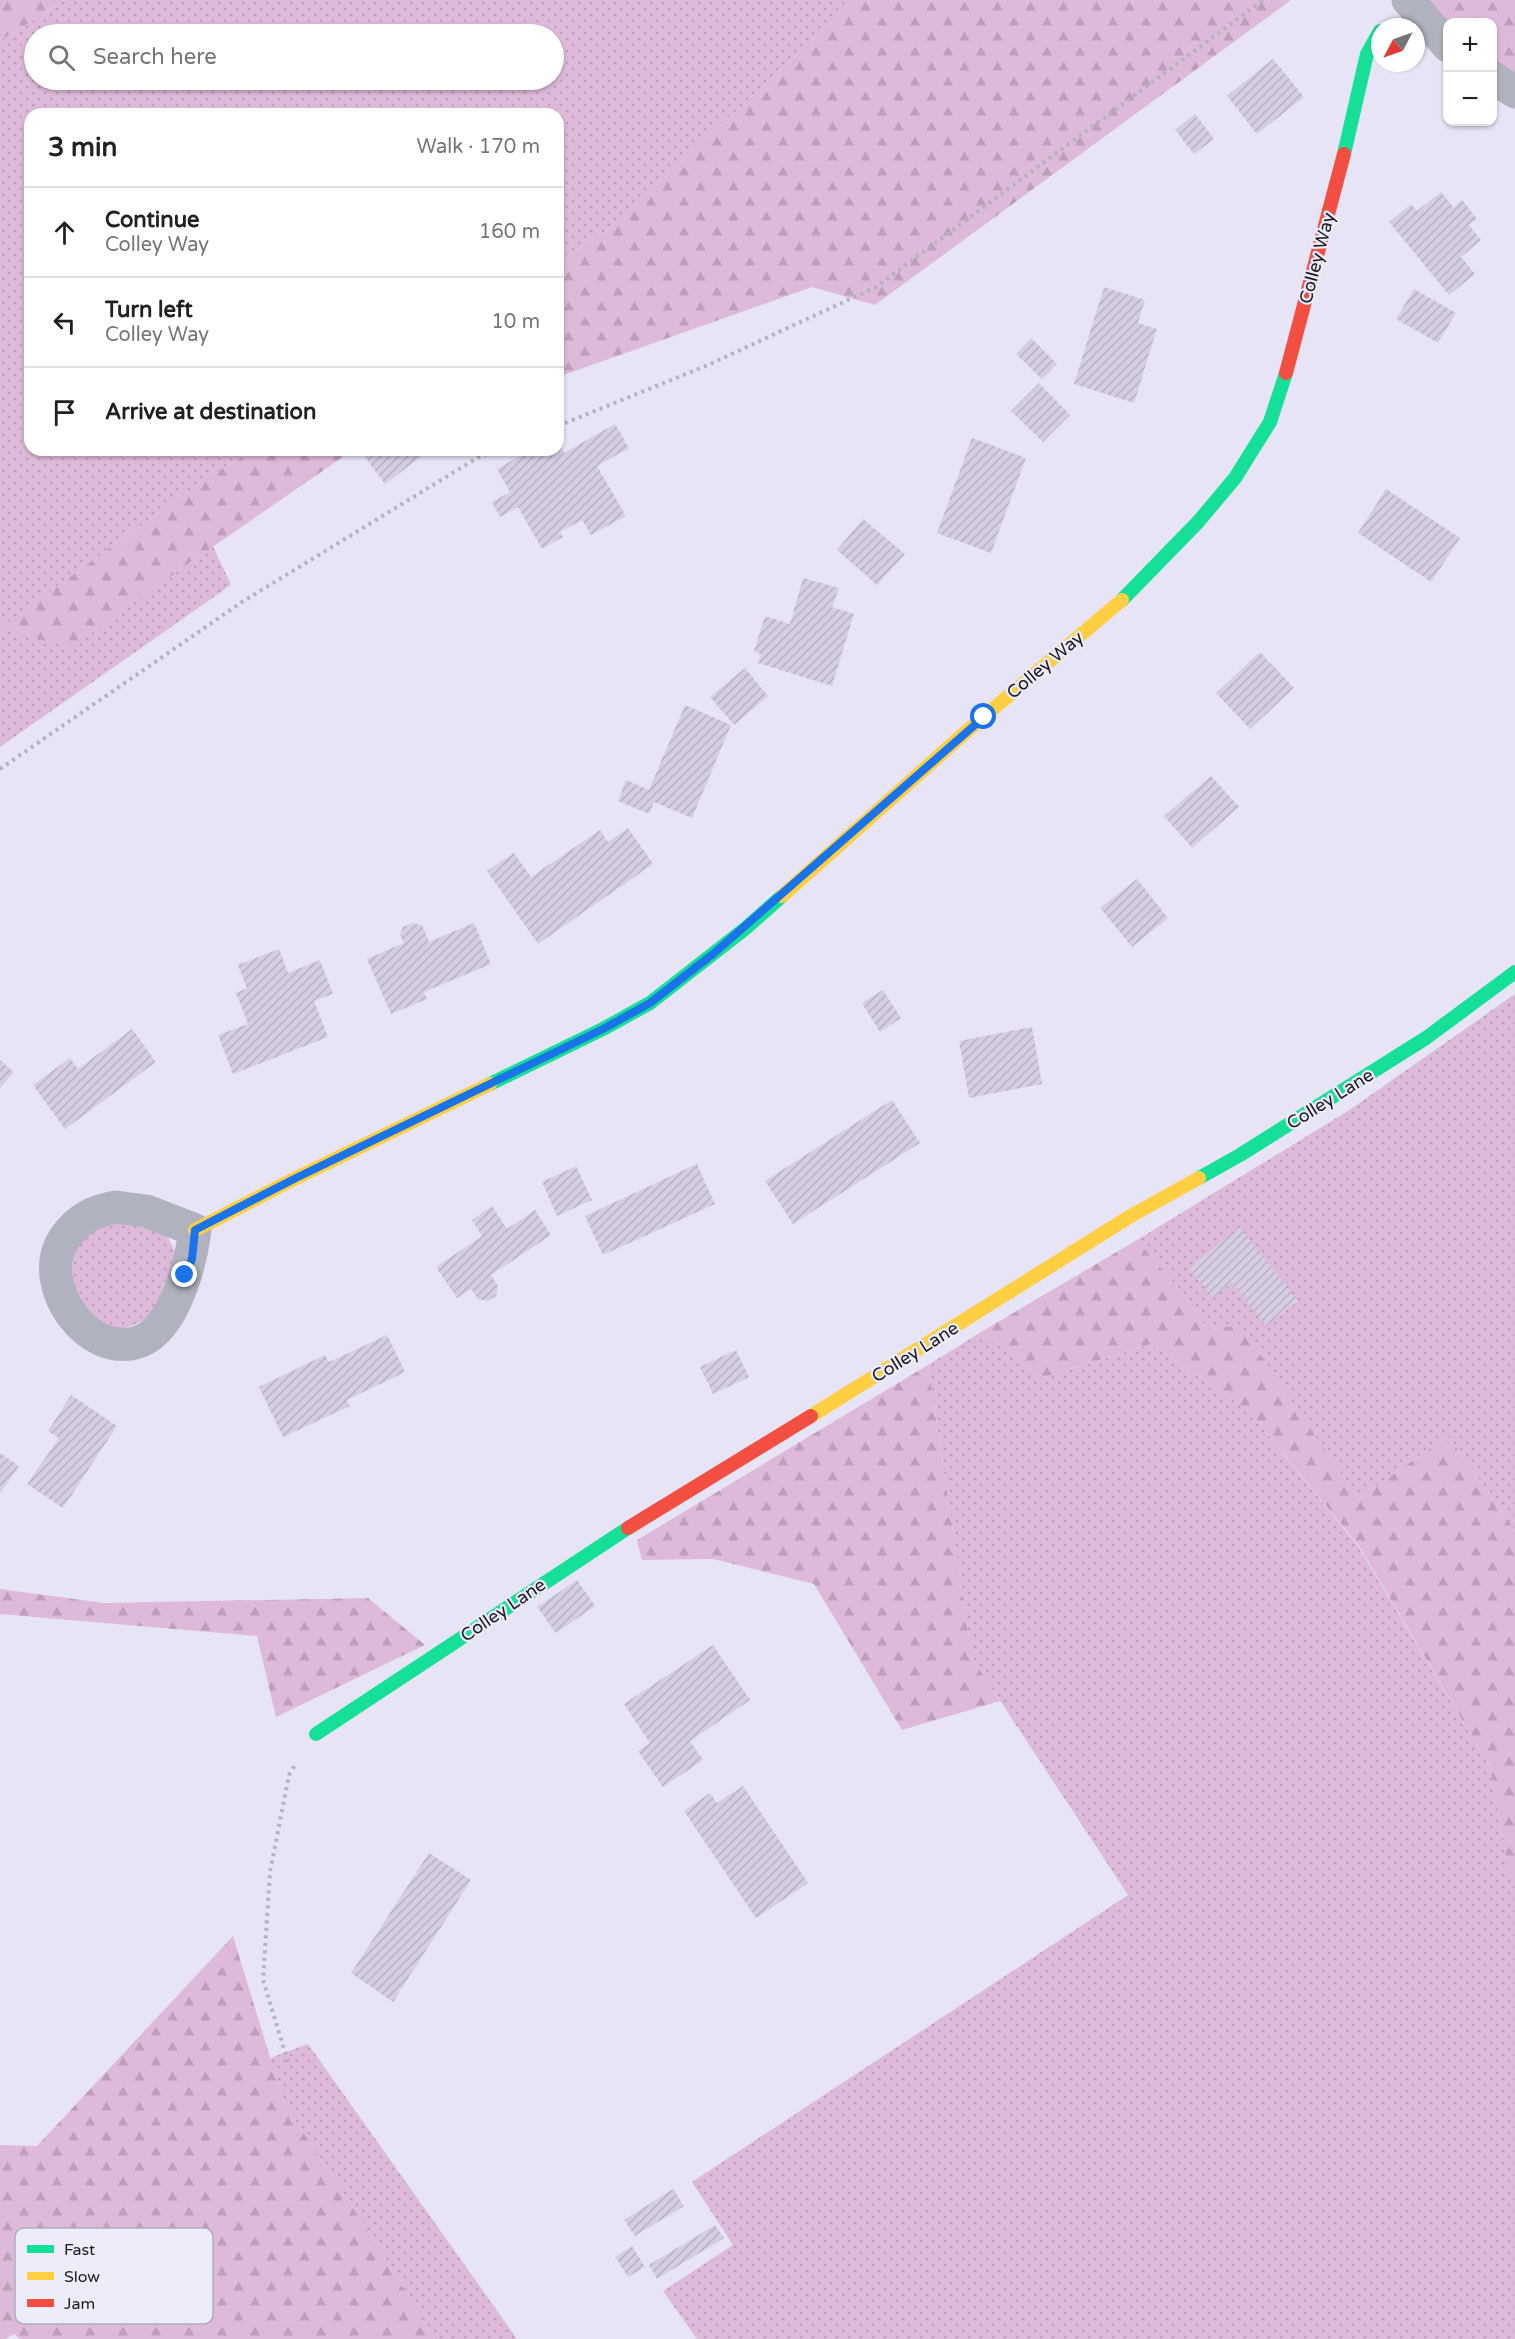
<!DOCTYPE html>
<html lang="en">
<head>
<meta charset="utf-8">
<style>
	body { margin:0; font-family:"Varela Round",sans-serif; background:#f6f6f6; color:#202124 }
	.controls { position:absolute; right:18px; top:18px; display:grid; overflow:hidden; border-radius:12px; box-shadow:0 2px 4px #0004 }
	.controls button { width:54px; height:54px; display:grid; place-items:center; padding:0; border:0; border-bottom:2px solid #e0e0e0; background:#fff; color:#202124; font:30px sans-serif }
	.compass { position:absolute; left:1371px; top:18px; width:54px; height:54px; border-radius:50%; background:#fff; box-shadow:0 2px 4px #0004; rotate:229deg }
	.stop { position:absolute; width:18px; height:18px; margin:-14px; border:4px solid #1a73e8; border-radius:50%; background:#fff }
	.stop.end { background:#1a73e8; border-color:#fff; box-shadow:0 2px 6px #0008 }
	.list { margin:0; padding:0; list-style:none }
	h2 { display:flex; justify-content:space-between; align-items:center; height:78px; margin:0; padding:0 24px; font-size:26px }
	h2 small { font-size:20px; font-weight:400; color:#757577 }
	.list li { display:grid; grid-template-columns:39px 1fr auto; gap:18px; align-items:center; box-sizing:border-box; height:90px; padding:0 24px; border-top:2px solid #e0e0e0 }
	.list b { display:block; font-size:22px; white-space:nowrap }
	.list p { margin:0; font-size:20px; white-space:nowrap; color:#757577 }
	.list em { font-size:20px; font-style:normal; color:#757577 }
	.icon { flex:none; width:33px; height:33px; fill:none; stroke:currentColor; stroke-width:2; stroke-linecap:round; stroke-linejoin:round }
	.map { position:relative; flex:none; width:1515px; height:2339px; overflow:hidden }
	.search { position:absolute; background:#fff; box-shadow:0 2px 4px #0004; left:24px; top:24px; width:540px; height:66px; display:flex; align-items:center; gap:15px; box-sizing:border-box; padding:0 21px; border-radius:33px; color:#757577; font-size:22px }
	.panel { position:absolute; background:#fff; box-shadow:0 2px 4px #0004; left:24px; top:108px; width:540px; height:348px; border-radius:18px }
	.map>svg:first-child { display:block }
	.grass { fill:url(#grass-dots); fill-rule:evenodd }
	.forest { fill:url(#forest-firs) }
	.building { fill:url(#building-hatch) }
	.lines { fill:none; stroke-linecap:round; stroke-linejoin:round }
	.path { stroke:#b2b3be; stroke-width:4; stroke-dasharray:3 4.5; stroke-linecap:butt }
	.street { stroke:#b0b3bf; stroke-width:33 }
	.fast { stroke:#16e098; stroke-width:14 }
	.slow { stroke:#ffcf43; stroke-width:14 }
	.jam { stroke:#f24e42; stroke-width:14 }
	.route { stroke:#1a73e8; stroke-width:8 }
	.labels { text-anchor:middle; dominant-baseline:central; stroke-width:4.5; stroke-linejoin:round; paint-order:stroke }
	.street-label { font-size:18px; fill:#1b1924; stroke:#eeecfa }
	.key { fill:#eeecfa; stroke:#afadba; stroke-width:1.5 }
	.key-label { font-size:16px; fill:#1b1924 }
</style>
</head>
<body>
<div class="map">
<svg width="1515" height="2339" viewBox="0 0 1515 2339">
	<defs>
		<pattern id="grass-dots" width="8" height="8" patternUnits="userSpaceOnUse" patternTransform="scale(1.5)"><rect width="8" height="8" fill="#debada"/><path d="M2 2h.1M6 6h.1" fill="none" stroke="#be9fbb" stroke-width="1.8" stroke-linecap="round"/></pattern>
		<pattern id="forest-firs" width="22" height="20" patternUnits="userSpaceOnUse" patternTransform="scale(1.5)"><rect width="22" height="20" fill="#debada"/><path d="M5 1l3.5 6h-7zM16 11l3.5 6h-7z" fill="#be9fbb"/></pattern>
		<pattern id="building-hatch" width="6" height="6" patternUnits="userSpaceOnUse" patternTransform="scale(1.5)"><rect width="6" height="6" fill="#d7cde2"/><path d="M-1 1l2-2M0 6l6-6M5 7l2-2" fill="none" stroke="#b8afc2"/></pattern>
	</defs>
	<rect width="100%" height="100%" fill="#e7e4f6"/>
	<path class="grass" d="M65,0H853L831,23L605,232L558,261V114H30V450H253L202,481L1,628L179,570L213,546L231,585L0,747V41ZM34,34H554V80H34Z
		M1515,994V1530L1448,1436L1358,1499L1241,1327L1207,1329L1173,1282L1137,1240L1348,1111Z
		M106,1222L135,1225L166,1234L176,1253L155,1309L145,1320L121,1330L105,1326L87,1313L70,1286L72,1251L81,1238Z
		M981,1332L1042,1378L1151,1344L1248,1410L1358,1546L1490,1767L1510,1877L1515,1881V2339H697L663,2291L733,2245L692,2182L1128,1895L972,1658L928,1365Z
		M308,2044L491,2302L517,2339H434L365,2226L284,2103L270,2058Z"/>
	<path class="forest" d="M0,0H65L0,41Z
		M853,0H1291L875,305L812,287L558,377V261L605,232L831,23Z
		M1408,0H1515V92L1493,77L1492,22H1448Z
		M253,450H353L179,570L71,648L0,628L202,481Z
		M1137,1240L1173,1282L1207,1329L1241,1326L1358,1499L1448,1436L1515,1530V1881L1510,1878L1490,1767L1359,1546L1248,1410L1151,1344L1042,1378L981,1332Z
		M928,1365L972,1658L1000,1701L902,1730L814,1584L713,1559L642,1560L637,1540Z
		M0,1589L104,1603L368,1598L425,1645L276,1717L257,1636L0,1614Z
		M233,1936L284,2103L365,2226L434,2339H20L14,2334L5,2339H0V2145L37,2146Z"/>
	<path class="building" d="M1273,59L1304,97L1257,134L1227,96Z
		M1195,114L1214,139L1194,154L1175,130Z
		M1441,192L1454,208L1462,200L1477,219L1469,225L1481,240L1461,257L1475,274L1449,295L1389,222L1411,204L1417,211Z
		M1104,287L1145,300L1138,323L1157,329L1134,403L1074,384Z
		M1414,289L1456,313L1438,343L1396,319Z
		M1031,338L1057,364L1042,379L1016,354Z
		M1039,383L1070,415L1043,442L1011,411Z
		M615,424L629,448L597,466L626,516L591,535L582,520L560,532L563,537L542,549L518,507L500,517L492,502L510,492L497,469L530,450H558V442L564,453Z
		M972,438L1026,458L991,553L937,533Z
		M366,450H430L385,484L362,453Z
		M1386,489L1460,538L1431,582L1358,533Z
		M863,519L905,554L877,585L837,550Z
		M803,578L839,588L832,607L854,614L832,686L758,663L761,654L754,651L765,616L790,624Z
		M1260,652L1294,688L1250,729L1216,693Z
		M745,668L768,696L734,725L710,697Z
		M685,705L731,725L692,818L654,802L649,814L618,801L626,780L649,790Z
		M1211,776L1239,807L1192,848L1164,816Z
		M628,828L653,864L538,944L487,871L514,853L531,877L600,830L608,842Z
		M1137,879L1168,918L1132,947L1100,908Z
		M413,923L422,925L429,942L474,923L491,964L424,992L427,999L391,1014L367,959L404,943L400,935L403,927Z
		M279,949L288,973L320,960L333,994L314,1001L328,1037L233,1074L218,1035L248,1024L236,993L247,988L238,965Z
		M883,990L901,1018L880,1032L862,1003Z
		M1032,1027L1042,1084L969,1098L959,1041Z
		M132,1029L156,1062L65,1129L33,1085L70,1058L78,1069Z
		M0,1060L14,1072L0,1088Z
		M892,1100L920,1143L793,1224L765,1181Z
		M697,1164L715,1204L603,1255L585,1216Z
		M576,1166L592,1200L557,1216L542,1182Z
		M492,1206L507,1229L535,1210L551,1235L491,1275L498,1286L496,1296L488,1301L478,1299L471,1289L457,1298L436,1267L482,1236L472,1220Z
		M1240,1227L1298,1301L1266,1326L1232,1283L1213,1298L1189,1268Z
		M387,1335L405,1372L347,1400L350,1406L283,1437L259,1387L325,1355L329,1362Z
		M736,1350L749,1377L713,1394L700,1367Z
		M71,1395L117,1426L63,1508L27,1484L59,1438L48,1431Z
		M0,1453L19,1466L0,1493Z
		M577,1580L595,1606L556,1633L537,1607Z
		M713,1645L750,1700L690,1741L703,1760L663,1787L638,1751L650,1743L624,1704Z
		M743,1786L808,1883L756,1918L684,1811L710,1793L717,1803Z
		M429,1853L471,1880L393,2002L351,1973Z
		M673,2189L684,2206L635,2236L624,2220Z
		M715,2225L724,2238L657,2279L649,2265Z
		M632,2246L645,2267L628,2277L615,2257Z"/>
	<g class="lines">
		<path class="path" d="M558,426L708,365L876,287L1263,0
			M0,769L242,602L477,458L498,450
			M288,2062L263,1980L270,1872L289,1775L295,1765"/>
		<path class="street" d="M1408,0L1448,46
			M1492,77L1515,92
			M116,1207L146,1211L195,1230C191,1262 175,1327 141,1341C89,1362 34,1284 64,1239C77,1219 94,1211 116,1207Z"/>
		<path class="fast" d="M1344,154L1367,54L1380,31
			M1122,600L1198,522L1235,478L1270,422L1286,373
			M490,1084L603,1029L650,1003L746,928L782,896
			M1199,1178L1240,1155L1426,1038L1515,972
			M316,1734L628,1528"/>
		<path class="slow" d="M782,896L967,731L1122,600
			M195,1230L296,1178L490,1084
			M811,1416L1129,1217L1199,1178"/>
		<path class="jam" d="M1286,373L1344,154
			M628,1528L811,1416"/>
	</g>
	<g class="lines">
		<path class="route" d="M185,1275L192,1259L195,1230L296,1178L603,1029L650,1003L713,954L984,717"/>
	</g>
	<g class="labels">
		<g class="street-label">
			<text transform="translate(1317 258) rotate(-75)">Colley Way</text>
			<text transform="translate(1045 665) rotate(-40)">Colley Way</text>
			<text transform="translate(1330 1099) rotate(-32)">Colley Lane</text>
			<text transform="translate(915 1352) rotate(-32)">Colley Lane</text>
			<text transform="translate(503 1610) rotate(-34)">Colley Lane</text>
		</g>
	</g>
	<rect x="15" y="2228" width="198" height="96" rx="9" class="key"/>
	<rect x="27" y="2245" width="27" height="8" fill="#16e098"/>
	<rect x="27" y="2272" width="27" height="8" fill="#ffcf43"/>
	<rect x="27" y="2299" width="27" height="8" fill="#f24e42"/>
	<g class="key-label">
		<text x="64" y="2255">Fast</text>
		<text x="64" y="2282">Slow</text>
		<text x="64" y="2309">Jam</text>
	</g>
</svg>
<div class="controls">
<button>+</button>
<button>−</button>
</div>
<svg class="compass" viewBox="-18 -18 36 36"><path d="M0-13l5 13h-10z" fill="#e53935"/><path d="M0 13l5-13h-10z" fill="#757577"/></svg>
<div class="stop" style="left:984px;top:717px"></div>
<div class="stop end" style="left:185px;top:1275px"></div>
<div class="search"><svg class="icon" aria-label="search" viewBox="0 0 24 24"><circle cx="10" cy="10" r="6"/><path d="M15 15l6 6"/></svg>Search here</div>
<section class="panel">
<h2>3 min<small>Walk · 170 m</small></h2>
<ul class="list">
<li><svg class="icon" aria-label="ahead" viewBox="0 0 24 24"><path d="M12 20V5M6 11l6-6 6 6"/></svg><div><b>Continue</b><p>Colley Way</p></div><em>160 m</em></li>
<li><svg class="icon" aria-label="left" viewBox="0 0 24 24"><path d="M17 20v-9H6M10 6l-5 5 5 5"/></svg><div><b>Turn left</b><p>Colley Way</p></div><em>10 m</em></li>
<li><svg class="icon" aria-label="arrive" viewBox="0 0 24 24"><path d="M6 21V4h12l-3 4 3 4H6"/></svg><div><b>Arrive at destination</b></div></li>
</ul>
</section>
</div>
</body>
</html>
